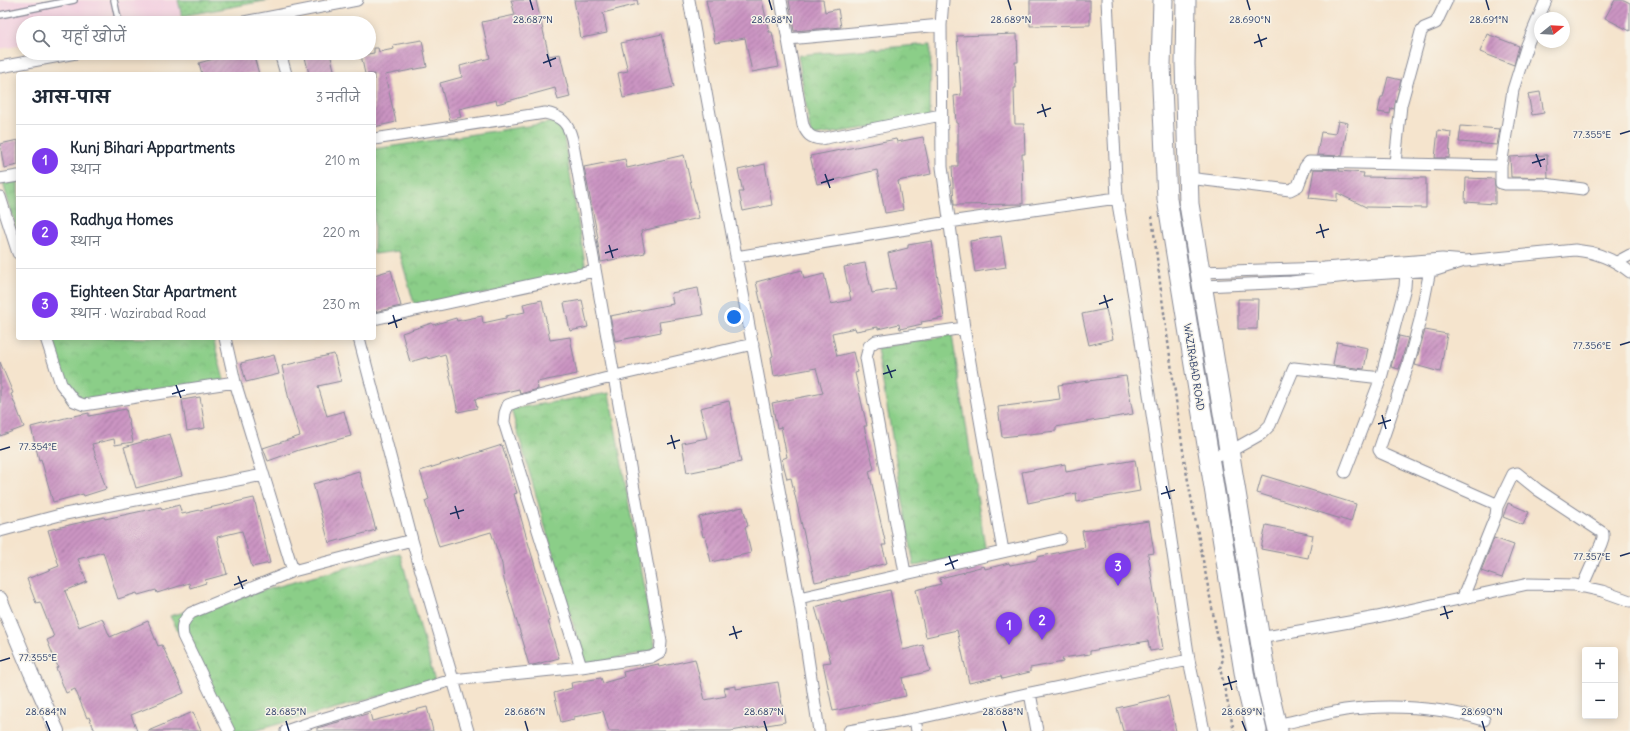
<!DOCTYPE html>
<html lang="hi">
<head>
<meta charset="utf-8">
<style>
	body { margin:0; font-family:Delius,"Playpen Sans Deva",sans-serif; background:#f2f2f3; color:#1f2937 }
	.controls { position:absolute; right:12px; bottom:12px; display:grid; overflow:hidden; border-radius:4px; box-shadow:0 2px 10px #0003 }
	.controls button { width:36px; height:36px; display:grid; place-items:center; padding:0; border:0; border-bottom:1px solid #e0e1e3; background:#fff; color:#1f2937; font:20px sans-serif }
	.compass { position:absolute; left:1534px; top:12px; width:36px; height:36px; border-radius:50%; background:#fff; box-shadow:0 2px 10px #0003; rotate:72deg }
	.you { position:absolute; left:734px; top:317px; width:14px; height:14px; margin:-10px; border:3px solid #fff; border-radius:50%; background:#1a73e8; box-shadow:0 0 0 6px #1a73e833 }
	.badge { display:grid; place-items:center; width:26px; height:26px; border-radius:50%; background:#7c3aed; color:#fff; font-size:13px; font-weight:700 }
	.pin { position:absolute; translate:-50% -33px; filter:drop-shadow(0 1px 2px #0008) }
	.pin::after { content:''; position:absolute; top:21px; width:14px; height:12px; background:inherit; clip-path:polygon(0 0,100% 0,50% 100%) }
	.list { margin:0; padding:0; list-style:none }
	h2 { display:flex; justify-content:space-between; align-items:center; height:52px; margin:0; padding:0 16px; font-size:17px }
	h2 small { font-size:13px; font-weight:400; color:#747a83 }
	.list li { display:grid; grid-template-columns:26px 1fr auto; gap:12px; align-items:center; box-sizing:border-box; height:72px; padding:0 16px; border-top:1px solid #e0e1e3 }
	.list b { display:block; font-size:15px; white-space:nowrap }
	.list p { margin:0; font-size:13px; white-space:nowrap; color:#747a83 }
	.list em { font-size:13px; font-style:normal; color:#747a83 }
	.icon { flex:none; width:22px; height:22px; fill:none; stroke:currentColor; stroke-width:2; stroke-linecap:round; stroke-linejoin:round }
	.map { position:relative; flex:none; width:1630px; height:731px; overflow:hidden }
	.search { position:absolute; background:#fff; box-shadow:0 2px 10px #0003; left:16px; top:16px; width:360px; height:44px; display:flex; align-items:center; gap:10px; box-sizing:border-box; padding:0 14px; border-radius:22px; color:#747a83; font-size:15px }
	.panel { position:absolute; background:#fff; box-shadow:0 2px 10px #0003; left:16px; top:72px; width:360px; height:268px; border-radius:4px }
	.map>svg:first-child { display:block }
	.built { fill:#f3cfe0 }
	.grass { fill:url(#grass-dots); stroke:#537e73 }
	.park { fill:url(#park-crowns); stroke:#537e73 }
	.building { fill:url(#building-hatch) }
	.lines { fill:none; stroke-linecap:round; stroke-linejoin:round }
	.service-casing { stroke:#888a96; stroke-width:8 }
	.minor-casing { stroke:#888a96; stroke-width:13 }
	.tertiary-casing { stroke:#888a96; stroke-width:16 }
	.trunk-casing { stroke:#888a96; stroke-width:21 }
	.path { stroke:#888a96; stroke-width:2.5; stroke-dasharray:3 3; stroke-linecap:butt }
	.service { stroke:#fff; stroke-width:5.5 }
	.minor { stroke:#fff; stroke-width:11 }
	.tertiary { stroke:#fff; stroke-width:14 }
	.trunk { stroke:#fff; stroke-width:19 }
	.ticks { fill:none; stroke:#1b2f5e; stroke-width:1.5 }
	.labels { text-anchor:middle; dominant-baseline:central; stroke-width:3; stroke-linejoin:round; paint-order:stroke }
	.street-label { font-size:10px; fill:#1b2f5e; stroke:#f7f3e8 }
	.ticks-label { font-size:10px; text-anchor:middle; fill:#1b2f5e; stroke:#f7f3e8; stroke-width:3; stroke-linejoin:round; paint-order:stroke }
</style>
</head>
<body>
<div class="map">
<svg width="1630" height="731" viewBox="0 0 1630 731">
	<defs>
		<pattern id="grass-dots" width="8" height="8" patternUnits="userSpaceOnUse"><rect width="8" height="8" fill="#8bce88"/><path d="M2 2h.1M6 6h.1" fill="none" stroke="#77b178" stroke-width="1.8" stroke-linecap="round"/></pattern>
		<pattern id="park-crowns" width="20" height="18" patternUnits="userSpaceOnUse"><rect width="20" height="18" fill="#8bce88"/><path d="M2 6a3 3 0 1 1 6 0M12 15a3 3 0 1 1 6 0" fill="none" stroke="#77b178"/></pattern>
		<pattern id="building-hatch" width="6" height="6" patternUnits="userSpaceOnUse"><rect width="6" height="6" fill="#cb94c2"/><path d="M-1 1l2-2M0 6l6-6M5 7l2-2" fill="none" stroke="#a479a1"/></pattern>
	</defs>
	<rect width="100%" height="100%" fill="#f7f3e8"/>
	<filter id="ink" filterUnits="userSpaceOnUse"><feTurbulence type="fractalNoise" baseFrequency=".025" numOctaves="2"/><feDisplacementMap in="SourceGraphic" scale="8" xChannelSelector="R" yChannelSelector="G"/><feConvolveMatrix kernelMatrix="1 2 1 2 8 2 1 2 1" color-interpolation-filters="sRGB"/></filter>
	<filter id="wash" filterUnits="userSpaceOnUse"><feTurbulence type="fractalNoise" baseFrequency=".012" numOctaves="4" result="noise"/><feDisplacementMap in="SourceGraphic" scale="16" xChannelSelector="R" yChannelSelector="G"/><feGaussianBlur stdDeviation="0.9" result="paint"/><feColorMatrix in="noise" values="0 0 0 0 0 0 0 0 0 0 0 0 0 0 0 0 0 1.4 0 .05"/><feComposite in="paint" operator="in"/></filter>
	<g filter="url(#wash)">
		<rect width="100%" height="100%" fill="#f5e4cd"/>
		<path class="built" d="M0,0H178L182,16L144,23H23V45L0,49Z"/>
		<path class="grass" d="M178,0H270L182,16Z"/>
		<path class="park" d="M931,44L930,119L811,136L798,55Z
			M561,121L587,275L415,307L399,251L374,254V149Z
			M18,181V234L3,183Z
			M952,335L986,553L914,566L877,348Z
			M49,338H213L225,384L69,404Z
			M609,393L655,650L585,665L511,409Z
			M400,553L435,681L253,731H232L170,616Z"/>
		<g id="blocks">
			<path class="building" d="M511,0H536L549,56L560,54L570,97L558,100L555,88L497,104L496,100L459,109L461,117L450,120L440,83L462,77L460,66L490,58L482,22L515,15Z
				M574,0H637L638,4L603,13L607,33L581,38Z
				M706,0H762L769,32H772L779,67L752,72L745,38L715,43Z
				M789,0H823L825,12L838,9L841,27L794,31Z
				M1030,0H1090V25L1030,26Z
				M1615,0H1624L1630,3V31L1605,18Z
				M662,34L674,87L623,98L618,73L628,71L621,43Z
				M1017,34L1018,62H1015L1016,88H1014L1015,124H1024L1025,154H1022L1023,204L954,205L952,166H958V123H956L954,96L961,95L957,36Z
				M1487,34L1519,46L1514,65L1480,52Z
				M422,40L427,67L385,75L396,122L374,127V74H365L361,55L374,53V48H378L379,52L394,49L393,45Z
				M235,53H253L259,74H202L199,63Z
				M304,53H330L335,74H309Z
				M1388,77L1401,80L1394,109L1391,108L1390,114L1378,112L1381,97H1383Z
				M1540,92L1544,113L1532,115L1528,94Z
				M1338,121L1348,123L1342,156L1317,155L1321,132L1335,134Z
				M1461,126L1500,129L1497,145L1459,142Z
				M1438,130L1451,132L1449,158H1435Z
				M923,137L931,174L898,181L903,210L885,213L877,170L817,184L810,156L896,139L897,142Z
				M18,140V165L4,168L0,144Z
				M684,155L699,218L641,231L645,253L601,262L597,239L598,238L584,167L625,159L627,168Z
				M1547,155L1548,178L1511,177L1510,157Z
				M765,164L772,205L743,211L739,192H743L738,170Z
				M1314,169L1340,170L1339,171L1364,173L1363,177L1426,178V208L1366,207L1337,193V201L1309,198Z
				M1466,178L1494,179L1495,187V204L1465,202Z
				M1001,236L1006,267L975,272L970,241Z
				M932,241L944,318L921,322L922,324L900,329L899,324L878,329V327L856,331L855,328L832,333L837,356L853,352L858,372L855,373L863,409L867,426H864L874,469L869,471L886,545H882L887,563L849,573V575L815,582L791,478L787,479L782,459L787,457L781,427L777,428L772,403L823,393L816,368L774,376L771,357L773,356L756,282L802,270L804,279L824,274L831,304L851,300L844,267L865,263L872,293L896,289L888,253L908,248V245Z
				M391,270L401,306L374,312V275Z
				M698,288L703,315L659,322L661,332L615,341L610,316L673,304L671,293Z
				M1238,299H1258L1257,329H1238Z
				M542,300L550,340L570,337L577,374L537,382L538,389L520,394L519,389L475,399L477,408L458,412L445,354L428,359L427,357L410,362L402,333L432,323L433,325L456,318L457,321L482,316L483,323L506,318V316L525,312L523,304Z
				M582,300L588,327L570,331L564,303Z
				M1106,309L1113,339L1089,345L1082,314Z
				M1425,330L1447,334L1440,372L1415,365Z
				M1399,336L1408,338L1399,369L1391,367Z
				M1337,342L1368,348L1364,369L1333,365Z
				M334,354L341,381L318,386L327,416L344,411L351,436L299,450L268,461L263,448L300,436L289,400L282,366Z
				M274,355L279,374L246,382L241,363Z
				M0,362L13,393L11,394L24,427L0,436Z
				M1126,376L1133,414L1056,427V431L1002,437L998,407L1060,399L1058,385Z
				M200,397L205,428L187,431L182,400Z
				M729,401L741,462L687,473L682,443L707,438L700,408Z
				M126,409L133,442L115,445L114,439L92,444L106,489L84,496L83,494L53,502L41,459L39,460L31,427L69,417L89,413V416Z
				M170,434L182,476L136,488L124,447Z
				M502,445L517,493L514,494L546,604L550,621H548L559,658L533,665H529L524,648H525L504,580L502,564L491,532L439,547L425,501L429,499L420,471Z
				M1135,460L1140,491L1077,502L1076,493L1028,503L1022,472L1065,464L1066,472Z
				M359,471L376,530L329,543L313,484Z
				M1262,475L1356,504L1351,522L1257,493Z
				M254,498L270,563L252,567L242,531L217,537L227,574L205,580L206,583L190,588L189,583L157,593L156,590L138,595L137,593L118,599L103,552L78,559L87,582L65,591L79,627L102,618L110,637L148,621L158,646L162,645L184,693L131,715L137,731H95L89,717L87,718L75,689L66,693L56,668L58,667L47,640L54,637L40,602L36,603L27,579L59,566L48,530L104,517L105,519L161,507L162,510L179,505L182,514Z
				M1508,503L1529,512L1523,525L1503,517Z
				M743,507L748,526L745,527L751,553L711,562L705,536L703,537L699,517Z
				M1149,521L1154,553L1148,554L1163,649L1150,651L1148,641L1090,651V654L1062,658L1063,662L1030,668V672L1002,679L1001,676L969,683L957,630L926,637L916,590L941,584L940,578L965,572V571L984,566L985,569L1009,563L1010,565L1037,560V557L1085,547L1082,531Z
				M1266,525L1313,535L1308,558L1261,549Z
				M1494,538L1514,545L1502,578L1481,571Z
				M890,590L903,650L923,645L930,671L902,678L906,696L833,711L823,663L831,662L815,607L840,600L841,602Z
				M695,659L705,700L726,696L724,688L736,686V689L778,682L785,722L731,731H609L603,711L574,717V719L561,722L554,693L572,688L571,683L601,678L603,683L624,677L623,672L658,664L659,667Z
				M1168,696L1176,731H1123L1117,708Z
				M427,707L433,731H317V728L370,713L372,721Z
				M193,712L201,731H148Z"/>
		</g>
	</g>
	<g filter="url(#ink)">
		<use href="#blocks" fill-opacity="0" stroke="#888a96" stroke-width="1"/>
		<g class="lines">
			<defs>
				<path id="service" d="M114,0L119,23
					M0,15L74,0"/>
				<path id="minor" d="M689,0L799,598L819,731
					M781,0L803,125C807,134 810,138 821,139L941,115
					M943,0L941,25L942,167L964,328L1003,551
					M1107,0L1117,198L1136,308L1189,660L1204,731
					M1546,0L1527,45L1513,90L1501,166V183L1505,184H1544L1583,189
					M239,23L357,0
					M788,39L941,25
					M280,53L286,74
					M0,67L76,53
					M1395,163L1401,105L1421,32L1424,28L1436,23L1447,0
					M1188,178L1290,190L1298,186L1305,167L1309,162L1501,166
					M0,179L18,176
					M0,197L18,253
					M736,257L949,222L1117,198
					M1617,262L1630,255
					M1430,270L1420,320L1408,365L1379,450L1381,453L1494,503L1497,507L1496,515L1463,597
					M1201,272L1324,268L1442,259L1466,261L1575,250C1596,252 1614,259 1630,272
					M1203,286L1291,282L1357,275L1436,270L1461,262
					M374,319L595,271
					M46,338L61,384L74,401L84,405L235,382
					M225,338L235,382L293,571
					M359,338L412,540L468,731
					M1381,378L1405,287L1406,272
					M1209,457L1229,452L1261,434L1270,425L1294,368L1381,378L1345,472
					M1497,507L1513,474L1517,473L1538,490L1603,533V538L1601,544L1582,587
					M0,531L60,515L263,475
					M905,573L866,358L869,346L876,341L964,328
					M799,598L1060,539
					M1260,638L1377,617L1528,584L1575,585L1602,591L1630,601
					M581,667L504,422L505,413L508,405L516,402L615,376L753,344
					M1030,693L1037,731
					M915,719L917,731
					M1276,725C1299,720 1322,714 1345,710C1388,704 1442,707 1484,720
					M229,731L183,636C181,625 183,621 191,613L293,571L412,540
					M286,731L312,722L452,680L581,667L651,657L660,652L661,642L572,139C568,123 561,116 545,113L374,139
					M849,731L915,719L1030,693L1189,660"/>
				<path id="tertiary" d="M0,599L31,673L57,731"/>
				<path id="trunk" d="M1163,0L1161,65L1167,199L1246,684L1257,731
					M1186,0L1185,64L1189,204L1268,689L1278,731"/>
			</defs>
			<use href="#service" class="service-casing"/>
			<use href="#minor" class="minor-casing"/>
			<use href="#tertiary" class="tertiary-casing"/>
			<use href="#trunk" class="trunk-casing"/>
			<path class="path" d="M1152,216L1161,291L1185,465L1220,650L1223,659L1220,668L1234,731"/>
			<use href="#service" class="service"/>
			<use href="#minor" class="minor"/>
			<use href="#tertiary" class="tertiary"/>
			<use href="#trunk" class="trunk"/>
		</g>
	</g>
	<path class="ticks" d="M530,0L533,10M769,0L772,10M1008,0L1011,10M1247,0L1250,10M1486,0L1489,10M1258,34L1262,47M1254,43L1267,38M547,54L551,67M543,63L556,58M1042,104L1046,117M1037,113L1051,108M1620,134L1630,131M1536,154L1541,167M1532,163L1545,159M825,174L830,188M821,183L834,179M1320,224L1324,238M1316,233L1329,229M609,245L613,258M605,253L618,249M1104,295L1108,308M1099,304L1113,299M393,315L397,328M388,324L402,319M1620,345L1630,342M887,365L892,378M883,374L896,370M176,385L181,398M172,394L185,390M1382,415L1386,429M1378,424L1391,420M671,435L675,449M667,444L680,440M0,450L10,447M1166,486L1170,499M1161,494L1175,490M455,506L459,519M450,514L464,510M949,556L954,569M1620,556L1630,553M945,565L958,560M238,576L243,589M234,585L247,580M1444,606L1448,619M1440,615L1453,611M733,626L737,639M729,635L742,631M0,661L10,658M1228,676L1232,690M1223,685L1237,681M46,721L50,731M286,721L289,731M525,721L528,731M764,721L767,731M1003,721L1006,731M1242,721L1246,731M1482,721L1485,731"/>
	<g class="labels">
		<g class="street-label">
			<text transform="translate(1194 367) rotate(81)">WAZIRABAD ROAD</text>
		</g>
	</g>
	<g class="ticks-label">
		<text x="533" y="23">28.687°N</text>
		<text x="772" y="23">28.688°N</text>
		<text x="1011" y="23">28.689°N</text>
		<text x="1250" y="23">28.690°N</text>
		<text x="1489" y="23">28.691°N</text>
		<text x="1592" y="138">77.355°E</text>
		<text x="1592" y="349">77.356°E</text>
		<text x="38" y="450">77.354°E</text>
		<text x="1592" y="560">77.357°E</text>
		<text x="38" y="661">77.355°E</text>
		<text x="46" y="715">28.684°N</text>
		<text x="286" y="715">28.685°N</text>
		<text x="525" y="715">28.686°N</text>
		<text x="764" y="715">28.687°N</text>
		<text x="1003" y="715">28.688°N</text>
		<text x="1242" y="715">28.689°N</text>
		<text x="1482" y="715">28.690°N</text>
	</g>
</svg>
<div class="controls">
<button>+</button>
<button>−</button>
</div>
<svg class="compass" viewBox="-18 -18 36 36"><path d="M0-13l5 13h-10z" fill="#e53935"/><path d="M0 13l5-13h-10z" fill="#747a83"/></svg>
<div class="you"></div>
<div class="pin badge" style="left:1009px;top:645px">1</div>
<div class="pin badge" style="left:1042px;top:640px">2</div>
<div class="pin badge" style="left:1118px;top:586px">3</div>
<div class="search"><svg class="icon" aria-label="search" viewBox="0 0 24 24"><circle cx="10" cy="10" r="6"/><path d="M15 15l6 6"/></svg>यहाँ खोजें</div>
<section class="panel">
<h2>आस-पास<small>3 नतीजे</small></h2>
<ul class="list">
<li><span class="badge">1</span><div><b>Kunj Bihari Appartments</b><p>स्थान</p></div><em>210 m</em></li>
<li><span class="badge">2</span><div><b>Radhya Homes</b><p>स्थान</p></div><em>220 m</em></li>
<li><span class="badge">3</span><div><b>Eighteen Star Apartment</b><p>स्थान · Wazirabad Road</p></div><em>230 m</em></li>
</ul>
</section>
</div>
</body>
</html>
